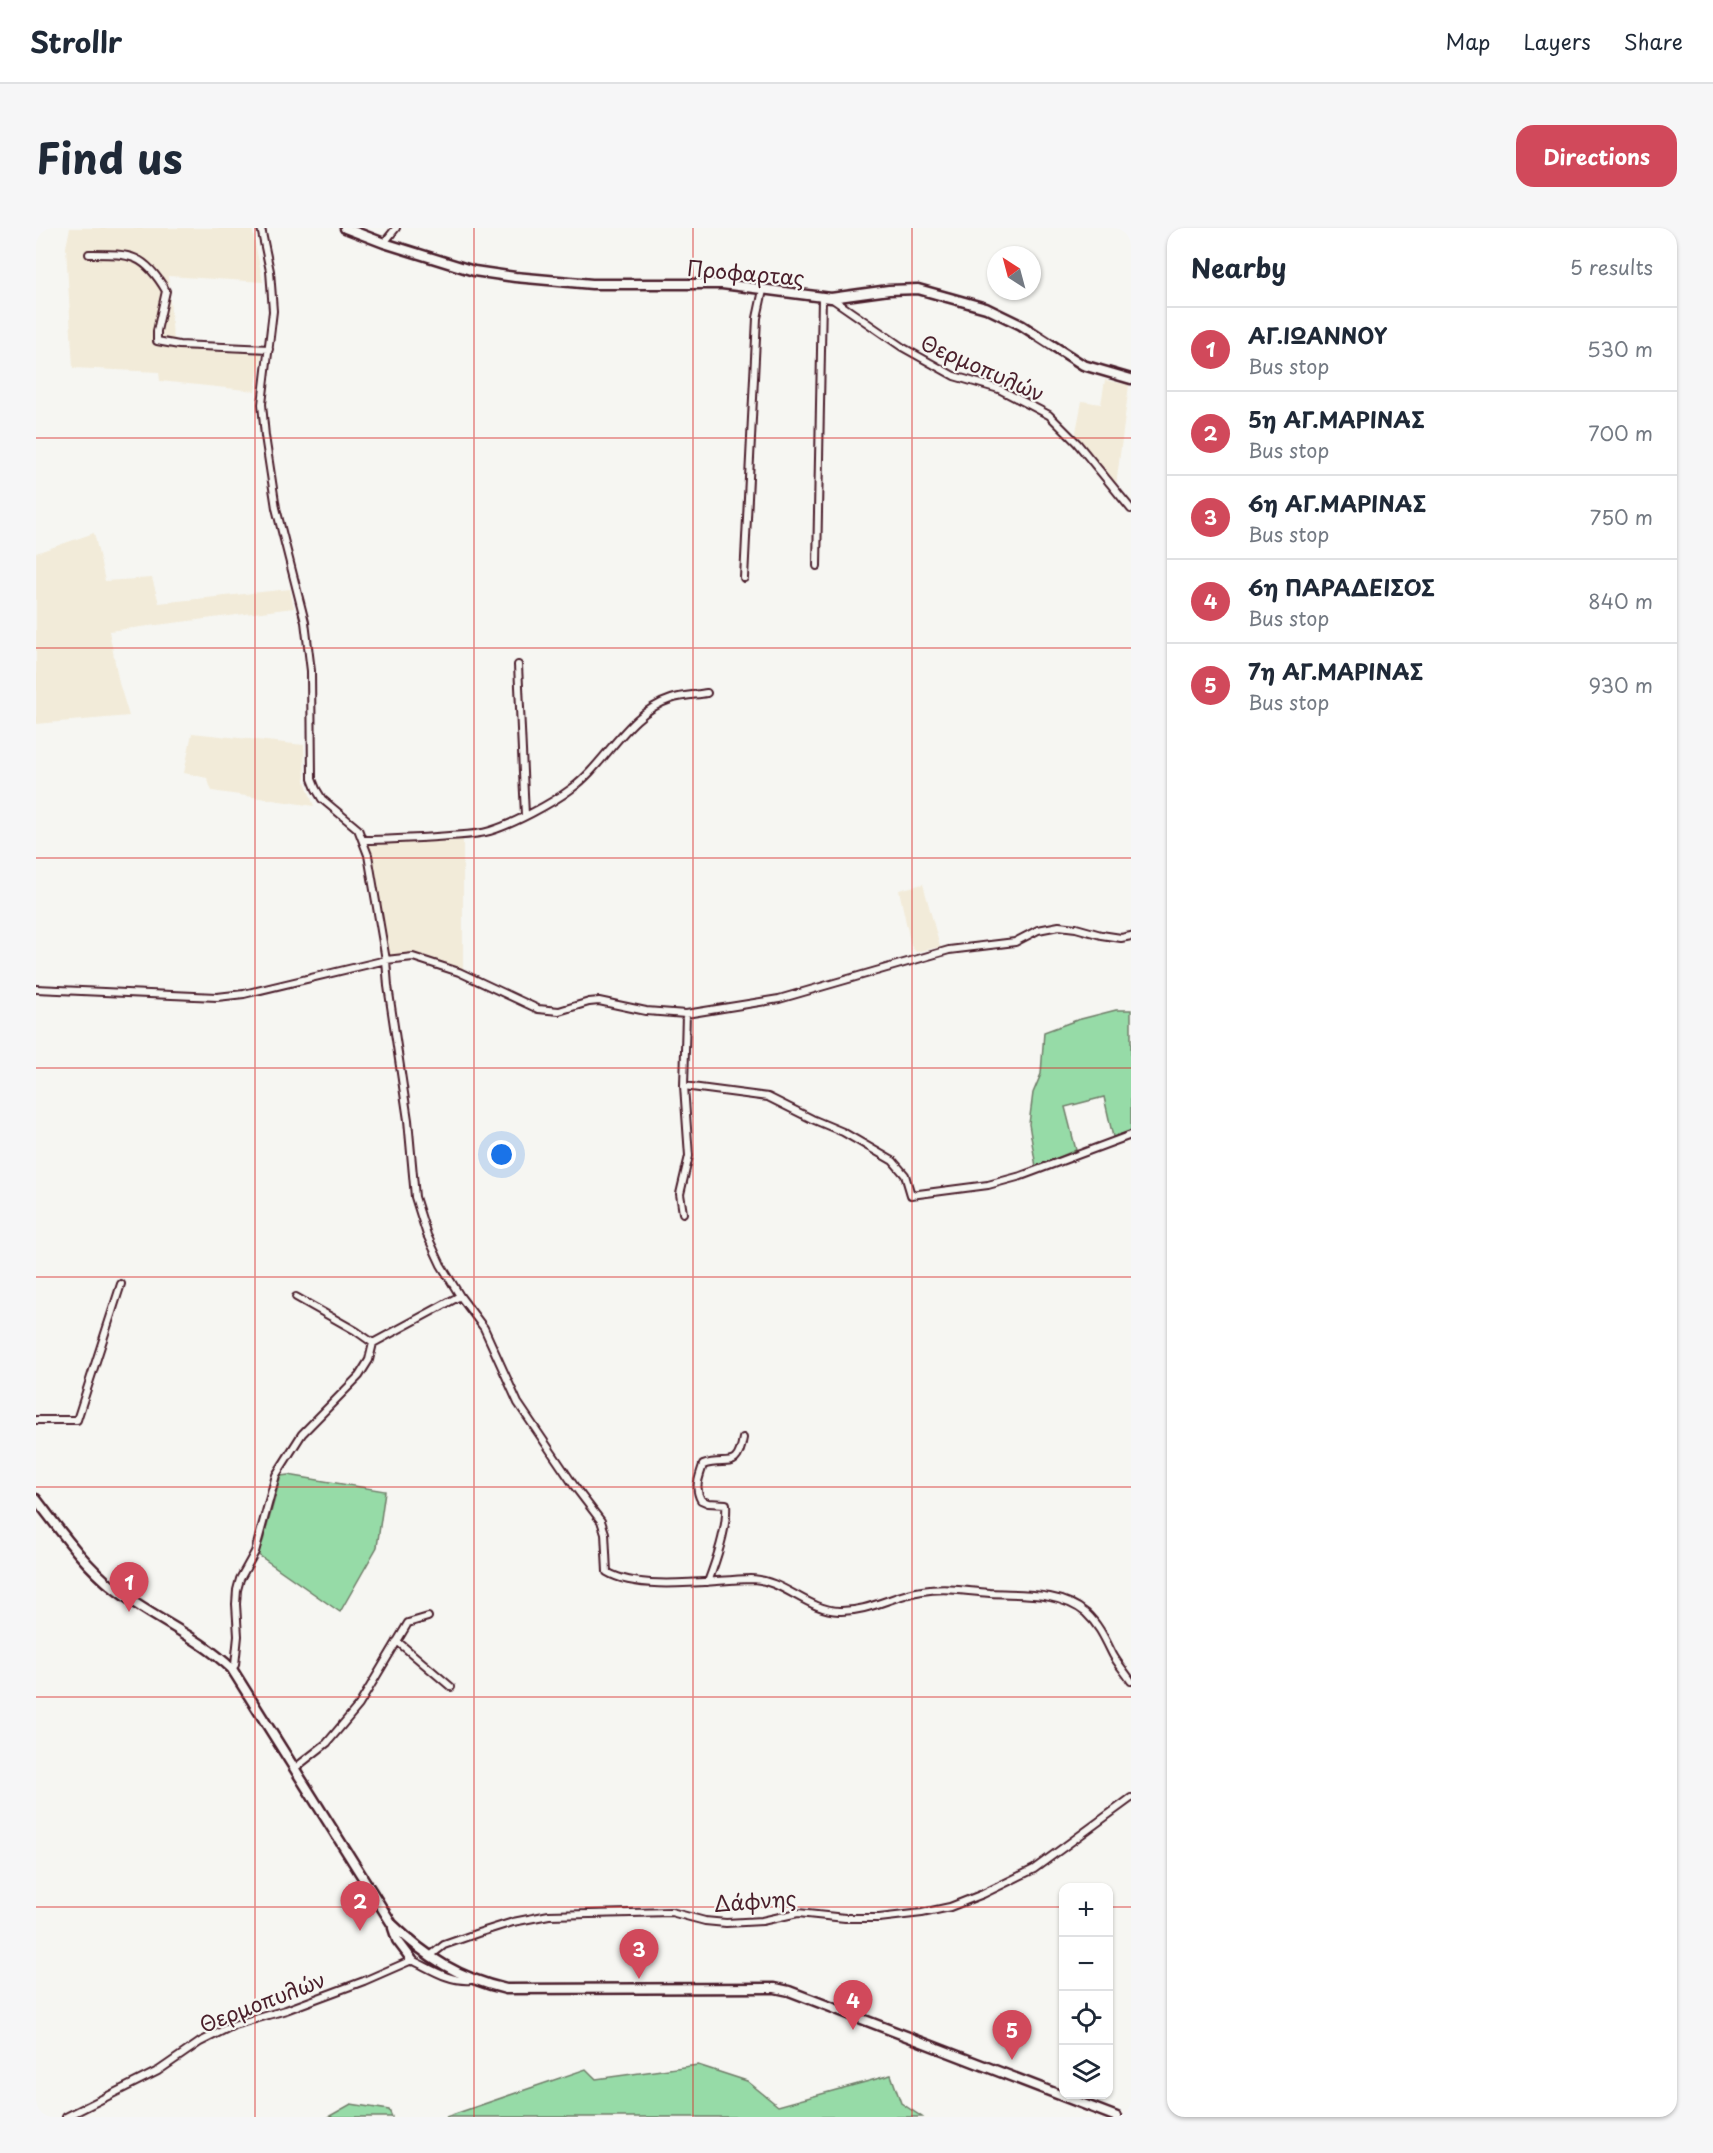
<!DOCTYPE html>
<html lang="en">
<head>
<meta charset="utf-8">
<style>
	body { margin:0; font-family:"Playpen Sans",sans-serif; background:#f6f6f7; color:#1f2937 }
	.controls { position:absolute; right:18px; bottom:18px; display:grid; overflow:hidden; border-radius:12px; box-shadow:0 2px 4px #0004 }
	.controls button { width:54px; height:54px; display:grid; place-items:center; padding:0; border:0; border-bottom:2px solid #e0e1e3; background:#fff; color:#1f2937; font:30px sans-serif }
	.compass { position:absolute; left:951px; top:18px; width:54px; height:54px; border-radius:50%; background:#fff; box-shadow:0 2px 4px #0004; rotate:324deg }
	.you { position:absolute; left:466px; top:927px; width:21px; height:21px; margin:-15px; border:4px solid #fff; border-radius:50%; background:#1a73e8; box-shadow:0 0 0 9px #1a73e833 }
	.badge { display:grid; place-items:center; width:39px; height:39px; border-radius:50%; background:#d1495b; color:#fff; font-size:20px; font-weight:700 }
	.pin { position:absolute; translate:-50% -50px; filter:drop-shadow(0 2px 3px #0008) }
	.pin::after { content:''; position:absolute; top:32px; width:21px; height:18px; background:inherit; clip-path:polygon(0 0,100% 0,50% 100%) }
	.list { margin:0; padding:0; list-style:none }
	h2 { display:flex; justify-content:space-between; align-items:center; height:78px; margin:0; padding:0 24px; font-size:26px }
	h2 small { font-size:20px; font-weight:400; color:#747a83 }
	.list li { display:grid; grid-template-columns:39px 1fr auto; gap:18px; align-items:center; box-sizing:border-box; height:84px; padding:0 24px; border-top:2px solid #e0e1e3 }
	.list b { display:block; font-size:22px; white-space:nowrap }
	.list p { margin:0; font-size:20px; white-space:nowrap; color:#747a83 }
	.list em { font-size:20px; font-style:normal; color:#747a83 }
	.icon { flex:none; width:33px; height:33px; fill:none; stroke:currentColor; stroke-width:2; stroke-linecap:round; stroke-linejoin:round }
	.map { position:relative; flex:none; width:1095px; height:1889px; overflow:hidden; border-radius:18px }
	header { display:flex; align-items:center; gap:36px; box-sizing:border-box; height:84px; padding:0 30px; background:#fff; border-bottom:2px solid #e0e1e3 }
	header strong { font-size:28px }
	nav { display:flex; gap:33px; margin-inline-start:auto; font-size:21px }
	.intro { display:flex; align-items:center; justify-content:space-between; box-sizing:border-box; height:144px; padding:0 36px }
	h1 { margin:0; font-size:42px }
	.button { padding:15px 27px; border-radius:18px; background:#d1495b; color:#fff; font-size:21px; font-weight:700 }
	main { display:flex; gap:36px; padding:0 36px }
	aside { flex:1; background:#fff; border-radius:18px; box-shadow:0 2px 4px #0004 }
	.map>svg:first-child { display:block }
	.built { fill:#f2ebd9 }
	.green { fill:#96dba7; stroke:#707d69; stroke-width:1.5 }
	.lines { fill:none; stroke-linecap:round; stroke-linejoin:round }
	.street-casing { stroke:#4a1f2b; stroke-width:10 }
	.secondary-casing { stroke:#4a1f2b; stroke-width:13 }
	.street { stroke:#f6f6f2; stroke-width:6 }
	.secondary { stroke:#f6f6f2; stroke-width:8 }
	.grid { fill:none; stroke:#d62828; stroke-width:1.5; stroke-opacity:0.55 }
	.labels { text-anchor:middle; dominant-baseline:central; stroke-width:4.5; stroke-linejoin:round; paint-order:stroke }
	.street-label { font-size:21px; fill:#4a1f2b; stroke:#f6f6f2 }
</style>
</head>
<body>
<header>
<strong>Strollr</strong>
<nav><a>Map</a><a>Layers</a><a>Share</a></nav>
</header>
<div class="intro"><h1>Find us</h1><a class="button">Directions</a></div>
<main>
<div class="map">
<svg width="1095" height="1889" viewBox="0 0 1095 1889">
	<rect width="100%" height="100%" fill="#f6f6f2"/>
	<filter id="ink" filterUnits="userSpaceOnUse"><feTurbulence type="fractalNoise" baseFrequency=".0167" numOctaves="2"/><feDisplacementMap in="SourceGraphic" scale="12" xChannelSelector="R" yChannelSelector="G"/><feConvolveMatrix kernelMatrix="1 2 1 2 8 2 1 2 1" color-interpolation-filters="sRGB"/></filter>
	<g filter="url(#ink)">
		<path class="built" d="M34,0H216L227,54L132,48L137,109L142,113L227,118L219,163L124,153L123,144L37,140L30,19Z
			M1069,152L1093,157L1080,258L1039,209L1046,173L1065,176Z
			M58,305L69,353L116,350L123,375L254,361L258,380L73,403L83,455L93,488L0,496V325Z
			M156,505L268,517L269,553L278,578L176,563L171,550L148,545Z
			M427,609V743L376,725L354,729L349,698L329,615Z
			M887,656L904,719L880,724L875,718L863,662Z"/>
		<path class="green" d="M1080,782H1095V903L1077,909L1068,869L1029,879L1040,922L1000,939L993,896L997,865L1005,846L1008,804L1041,792Z
			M252,1247L349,1263L341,1319L304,1384L221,1326L227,1313L245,1248Z
			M662,1837L711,1853L742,1878L855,1847L865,1875L886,1889H410L550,1841L560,1851Z
			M315,1876L353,1882L356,1889H292Z"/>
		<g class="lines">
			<defs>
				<path id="street" d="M225,0L234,43L237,83L226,176L229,208L240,280L269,394L275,443L276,551L280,561L286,571L322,601L332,627L350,732L352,758L372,892L379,969L391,1007L405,1037L424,1068L448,1100L482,1175L539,1259L565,1293L569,1305L571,1344C604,1364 676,1352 714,1351C747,1351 771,1382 803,1383C833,1384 857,1367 886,1363C909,1359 932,1363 954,1365C986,1367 1024,1363 1050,1385C1063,1397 1069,1411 1077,1427C1082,1436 1089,1444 1095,1453
					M348,15L360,0
					M53,26C94,26 108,25 130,63L121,103V113L143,117L233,121
					M795,70L866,119L918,148L963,161L1013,187L1041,215L1095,281
					M781,338L786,69
					M708,350L721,90L727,62
					M482,437L489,587
					M327,612C356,612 384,610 413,608C427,607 441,607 454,603C477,596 515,576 535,561C570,536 591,485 635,471C646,467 660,467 671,465
					M0,761L181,769L208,766L350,732L377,729L423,744L502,781L523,783L553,774L563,773L610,783L650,786L743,771L913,722L979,714L1002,702L1023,698L1040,700L1065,707L1085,710L1095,708
					M648,858L732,869L776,891L807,904L857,933L869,947L875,967L952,957L985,948L1095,907
					M647,985L644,966L653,928L648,858L650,786
					M260,1069L320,1103L337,1115
					M0,1192H41L85,1056
					M672,1354C680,1333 692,1299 690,1276L672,1275L665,1272C658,1259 663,1250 667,1237C690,1228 701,1246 707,1210
					M361,1413L415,1459
					M196,1441L199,1437L202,1408L200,1376L201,1362L204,1351L219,1324L240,1247L266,1206L323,1148L333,1132L337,1115L424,1068
					M259,1540L291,1515L323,1477L372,1395L392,1389
					M394,1728L408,1717L442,1705L477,1694L513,1687L635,1684L669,1693L690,1695L726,1693L762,1685L809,1690H843L886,1685L914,1679L947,1666L998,1641L1095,1570
					M30,1889L122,1843L164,1814L198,1797L250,1782L328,1753L376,1732C395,1741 413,1754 435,1752"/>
				<path id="secondary" d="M309,0L348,15L438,43L479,49L556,56H686L795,70L853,62L882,61L950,80L985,97L1047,137L1095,151
					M0,1271C24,1302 47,1336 79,1361C116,1390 162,1408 196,1441L356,1696C391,1730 423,1750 470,1761L739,1760L753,1763L1081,1889
					M357,1700L361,1712L376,1732"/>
			</defs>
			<use href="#street" class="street-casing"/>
			<use href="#secondary" class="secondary-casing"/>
			<use href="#street" class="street"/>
			<use href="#secondary" class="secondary"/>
		</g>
	</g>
	<path class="grid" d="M219,0V1889M438,0V1889M657,0V1889M876,0V1889M0,210H1095M0,420H1095M0,630H1095M0,840H1095M0,1049H1095M0,1259H1095M0,1469H1095M0,1679H1028M1072,1679H1095"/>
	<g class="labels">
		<g class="street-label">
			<text transform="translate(710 44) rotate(5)">Προφαρτας</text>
			<text transform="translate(947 139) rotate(24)">Θερμοπυλών</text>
			<text transform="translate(719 1672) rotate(-4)">Δάφνης</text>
			<text transform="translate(226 1773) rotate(-21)">Θερμοπυλών</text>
		</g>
	</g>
</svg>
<div class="controls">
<button>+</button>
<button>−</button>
<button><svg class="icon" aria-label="locate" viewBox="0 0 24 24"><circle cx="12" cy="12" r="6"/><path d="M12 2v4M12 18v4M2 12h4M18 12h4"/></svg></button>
<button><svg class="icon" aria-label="layers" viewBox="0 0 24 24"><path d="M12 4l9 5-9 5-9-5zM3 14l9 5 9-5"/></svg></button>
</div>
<svg class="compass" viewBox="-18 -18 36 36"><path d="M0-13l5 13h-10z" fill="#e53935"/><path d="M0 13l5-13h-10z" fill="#747a83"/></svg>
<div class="you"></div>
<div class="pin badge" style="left:93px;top:1384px">1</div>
<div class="pin badge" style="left:324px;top:1703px">2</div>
<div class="pin badge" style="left:603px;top:1751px">3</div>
<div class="pin badge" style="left:817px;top:1802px">4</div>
<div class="pin badge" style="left:976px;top:1832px">5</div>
</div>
<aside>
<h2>Nearby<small>5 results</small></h2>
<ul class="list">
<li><span class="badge">1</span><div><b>ΑΓ.ΙΩΑΝΝΟΥ</b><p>Bus stop</p></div><em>530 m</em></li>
<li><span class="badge">2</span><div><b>5η ΑΓ.ΜΑΡΙΝΑΣ</b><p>Bus stop</p></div><em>700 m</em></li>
<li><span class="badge">3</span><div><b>6η ΑΓ.ΜΑΡΙΝΑΣ</b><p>Bus stop</p></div><em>750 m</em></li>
<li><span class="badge">4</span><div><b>6η ΠΑΡΑΔΕΙΣΟΣ</b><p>Bus stop</p></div><em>840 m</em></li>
<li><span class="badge">5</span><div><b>7η ΑΓ.ΜΑΡΙΝΑΣ</b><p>Bus stop</p></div><em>930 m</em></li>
</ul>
</aside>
</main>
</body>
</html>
